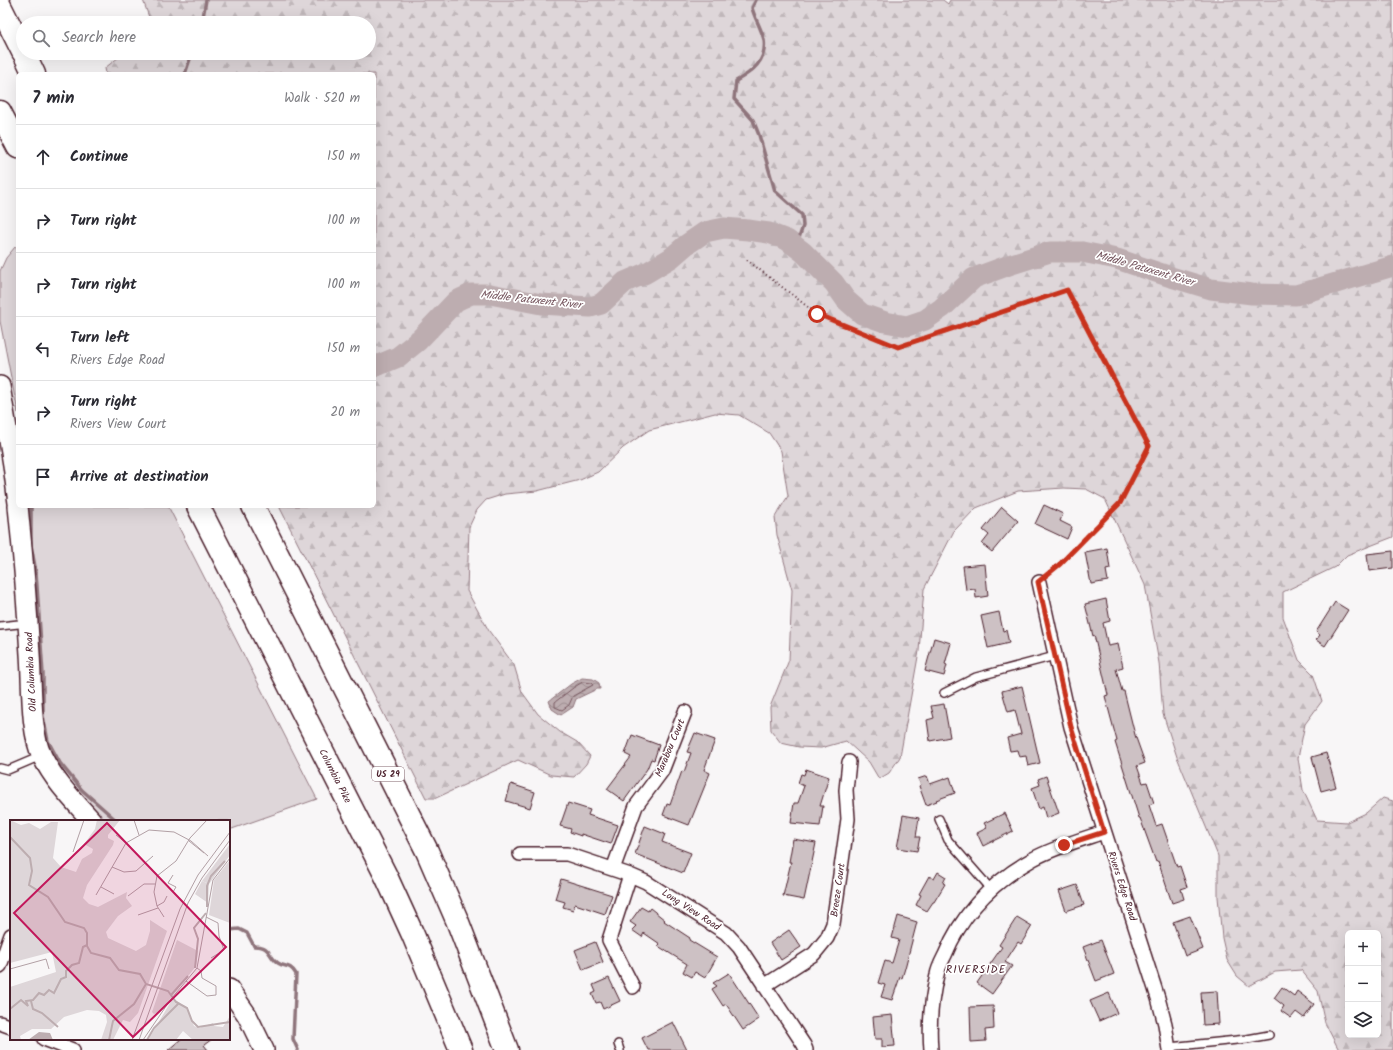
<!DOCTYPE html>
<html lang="en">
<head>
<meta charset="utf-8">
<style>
	body { margin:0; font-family:Kalam,sans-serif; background:#f7f7f7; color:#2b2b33 }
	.controls { position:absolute; right:12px; bottom:12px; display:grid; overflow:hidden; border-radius:6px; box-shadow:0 4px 16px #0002 }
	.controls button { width:36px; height:36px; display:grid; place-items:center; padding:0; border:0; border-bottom:1px solid #e1e1e2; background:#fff; color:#2b2b33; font:20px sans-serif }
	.stop { position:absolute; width:12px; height:12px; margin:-9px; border:3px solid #c8321e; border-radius:50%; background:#fff }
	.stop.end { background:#c8321e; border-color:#fff; box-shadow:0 1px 4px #0008 }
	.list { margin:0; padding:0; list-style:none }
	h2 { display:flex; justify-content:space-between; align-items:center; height:52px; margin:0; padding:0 16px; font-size:17px }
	h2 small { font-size:13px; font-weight:400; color:#7c7c81 }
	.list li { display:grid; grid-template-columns:26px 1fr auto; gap:12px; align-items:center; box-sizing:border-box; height:64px; padding:0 16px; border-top:1px solid #e1e1e2 }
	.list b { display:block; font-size:15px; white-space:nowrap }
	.list p { margin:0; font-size:13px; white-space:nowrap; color:#7c7c81 }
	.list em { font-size:13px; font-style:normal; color:#7c7c81 }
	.icon { flex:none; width:22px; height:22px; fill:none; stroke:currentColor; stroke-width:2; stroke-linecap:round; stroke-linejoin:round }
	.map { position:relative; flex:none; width:1393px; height:1050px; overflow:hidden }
	.search { position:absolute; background:#fff; box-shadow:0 4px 16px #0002; left:16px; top:16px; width:360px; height:44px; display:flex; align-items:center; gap:10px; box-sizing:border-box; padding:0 14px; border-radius:22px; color:#7c7c81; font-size:15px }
	.panel { position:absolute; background:#fff; box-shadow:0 4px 16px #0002; left:16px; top:72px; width:360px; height:436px; border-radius:6px }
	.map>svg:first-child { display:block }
	.forest { fill:url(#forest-firs); stroke:#947a82; fill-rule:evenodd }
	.park { fill:#ded6d9; stroke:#947a82 }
	.water { fill:url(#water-waves); stroke:#8f747b }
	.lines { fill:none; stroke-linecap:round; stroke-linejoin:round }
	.shore { stroke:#785860; stroke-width:1 }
	.stream { stroke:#8f747b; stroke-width:3.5 }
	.river { stroke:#bdadb0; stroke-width:21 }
	.building { fill:#cdc1c4; stroke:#4a1f2b }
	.lane-casing { stroke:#4a1f2b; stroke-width:10 }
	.street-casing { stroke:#4a1f2b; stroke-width:16 }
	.secondary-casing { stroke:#4a1f2b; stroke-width:22 }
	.highway-casing { stroke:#4a1f2b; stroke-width:25 }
	.path { stroke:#4a1f2b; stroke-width:2; stroke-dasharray:1 3; stroke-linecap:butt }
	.lane { stroke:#fff; stroke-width:7 }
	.street { stroke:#fff; stroke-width:13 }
	.secondary { stroke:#fff; stroke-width:19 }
	.highway { stroke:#fff; stroke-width:22 }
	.route { stroke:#c8321e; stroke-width:5 }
	.labels { text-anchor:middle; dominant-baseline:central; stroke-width:3.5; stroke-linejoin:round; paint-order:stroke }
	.shield { fill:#fff; stroke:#80626b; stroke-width:1 }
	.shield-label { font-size:9px; font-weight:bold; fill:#4a1f2b }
	.street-label { font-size:10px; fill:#4a1f2b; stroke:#fff }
	.water-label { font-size:11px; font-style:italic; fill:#72515a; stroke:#fff }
	.neighbourhood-label { font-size:11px; letter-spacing:1px; fill:#4a1f2b; stroke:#fff }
	.inset-river { fill:none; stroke:#bdadb0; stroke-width:2 }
	.inset-road { fill:none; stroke:#b2a0a5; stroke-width:1 }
	.view { fill:#c2185b; fill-opacity:0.15; stroke:#c2185b; stroke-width:2 }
	.inset-edge { fill:none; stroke:#4a1f2b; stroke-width:2 }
</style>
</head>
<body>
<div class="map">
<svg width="1393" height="1050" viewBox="0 0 1393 1050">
	<defs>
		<pattern id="forest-firs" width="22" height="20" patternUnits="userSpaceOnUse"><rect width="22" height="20" fill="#ded6d9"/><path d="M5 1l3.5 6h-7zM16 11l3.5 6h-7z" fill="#c0b7ba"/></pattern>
		<pattern id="water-waves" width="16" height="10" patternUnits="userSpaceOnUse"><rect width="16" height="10" fill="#bdadb0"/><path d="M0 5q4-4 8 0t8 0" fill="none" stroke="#9c8c8f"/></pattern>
	</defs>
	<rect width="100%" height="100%" fill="#f8f6f7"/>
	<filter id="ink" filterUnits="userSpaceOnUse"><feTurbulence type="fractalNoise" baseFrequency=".025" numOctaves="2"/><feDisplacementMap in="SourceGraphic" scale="8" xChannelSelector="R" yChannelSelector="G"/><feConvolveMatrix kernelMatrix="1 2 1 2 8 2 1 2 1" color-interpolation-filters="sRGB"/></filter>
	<g filter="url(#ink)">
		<path class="forest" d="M143,0H943L948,4L950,0H1393V537L1347,555L1335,567L1283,592V617L1299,660L1313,674L1322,701L1305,724L1298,758L1303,790L1317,820L1347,822L1366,813L1383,798L1393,801V1050H1339L1325,1023L1318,991L1301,970L1275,972L1249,986L1237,976L1227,960L1222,938L1218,897V856L1177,757L1163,714L1159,663L1145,585L1105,499L1086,489L1064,488L1018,491L976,508L954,531L924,589L919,651L900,757L889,773L879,779L869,762L846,741L821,748L799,747L781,743L771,730L770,707L789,660L792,590L777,535L775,517L788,496L781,451L769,433L739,415L715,413L649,430L623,448L598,472L580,480L537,491L505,494L486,500L477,510L469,527L467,591L489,631L514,665L522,692L538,714L560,732L577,742L590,756L586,764L574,777L551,775L518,760L436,798H426L279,506H374V74H106L105,68L119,57L139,53H369V23H151ZM1348,933H1378V1035H1348Z"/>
		<path class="park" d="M15,247L18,248V413L0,321V271L6,258Z
			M24,506H168L317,799L229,830V821H105L58,768L43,733Z"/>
		<path class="water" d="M582,678L593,679L599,683L600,689H597L576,699L573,707L561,715L552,709L549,701L571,684Z"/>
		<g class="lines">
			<path class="shore" d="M583,682L591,683L593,685L573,696L569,705L562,710L555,707V702L573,688Z"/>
			<path class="stream" d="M756,0L752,8C755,19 762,30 764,40C767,61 752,72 736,81L734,99L753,120L759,135L775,191L802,215L803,226L796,247
				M202,23L206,0
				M185,74L192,53
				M31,506V545L36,572L43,674V716L48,741L60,763L82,790L117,821
				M229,930L239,929L247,933L254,946C272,946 267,956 278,963C285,968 289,963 296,974L293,1039L298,1050"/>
			<path class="river" d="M374,367L398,357L418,341L456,301L471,294H490L541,304L590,307L601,304L625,282L646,273L671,258L686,245L705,232L724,228L748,230L769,233L787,240L803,252L834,283L846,300L862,314L885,322L907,326L925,320L942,308L974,278L1012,264L1050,252H1082L1117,259L1171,277L1211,289L1252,294L1296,295L1393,266"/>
		</g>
		<path class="building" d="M1044,505L1063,514L1060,521L1072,527L1067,539L1035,524Z
			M1002,507L1018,521L992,552L982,544L989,535L983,530Z
			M1107,548L1110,569L1106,570L1108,581L1091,584L1085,552Z
			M1393,551V568L1369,571L1367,554Z
			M985,564L988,596L976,598L975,589L966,590L963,566Z
			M1106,599L1110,621L1103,623L1108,646L1118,644L1123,667L1116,669L1122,691H1124L1135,735L1145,763L1137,766L1143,783L1147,782L1154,803L1149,805L1156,826L1162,824L1177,867L1180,866L1187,887L1181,889L1184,899L1172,903L1158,861L1156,862L1140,818H1139L1115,742L1117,741L1105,696L1108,695L1094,635L1093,636L1085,604Z
			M1335,602L1348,610L1325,646L1316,640L1320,635L1316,632Z
			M999,612L1003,631L1006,630L1009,643L988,648L981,616Z
			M934,638L951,643L945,664L947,665L944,676L925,671Z
			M1022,686L1040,763L1028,766L1026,756L1019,757L1017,750L1010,751L1007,738L1021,734L1015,710L1008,712L1002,691Z
			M944,704L950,737L930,741L927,720L934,718L931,706Z
			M695,733L715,740L704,770L710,773L689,825L663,815L667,804L670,805L682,771L684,772L691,753L687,752Z
			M632,735L659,745L654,760L651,759L647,769L624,801L607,789L631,757L625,754Z
			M1326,753L1336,787L1321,791L1312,757Z
			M806,769L829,777L820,806H823L820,826L791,823L794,803H798L804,786L798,783L801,774L804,775Z
			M927,776L930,784L950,777L955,793L936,800L937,801L926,805L919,786L921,785L918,779Z
			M1046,776L1059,813L1046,818L1043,807L1039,809L1032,788L1040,785L1038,779Z
			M511,784L535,792L530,808L506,801Z
			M568,803L590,810L588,815L618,825L611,844L581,834V836L570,832L571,829L560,826Z
			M1005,813L1013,831L983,846L977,833L987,828L984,823Z
			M903,815L919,818L916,837H920L917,851L897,848Z
			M645,826L665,834L662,842L691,853L683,873L635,854Z
			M793,839L816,843L804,900L783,896L791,862H789Z
			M938,872L946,877L943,883L945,884L934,902H933L927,911L916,905L921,895L919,894L929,876L934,879Z
			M561,879L612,895L605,914L575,904L573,910L563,907L565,902L555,899Z
			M1077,885L1084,905L1066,911L1059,891Z
			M641,907L648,911L650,908L665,920L664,921L690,938L689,940L717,957L705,978L695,972L692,977L683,972L687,964L658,946L660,944L644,933L642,937L632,930L636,926L630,922Z
			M898,916L917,922L905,968L902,978L900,977L892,1000L881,997L885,985L878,983L885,961L892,963L899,940L892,938Z
			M1190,916L1203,949L1185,956L1173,922Z
			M1017,917L1032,926L1021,944L1018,942L1005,962L1012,966L992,994L977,983L1002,947L999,945Z
			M789,930L801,947L781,960L770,943Z
			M1101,940L1114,974L1096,981L1083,947Z
			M595,942L603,962L583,970L575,950Z
			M729,973L759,1019L743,1030L726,1004L723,1006L712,989L717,986L713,983Z
			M609,978L620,1001L603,1009L600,1002L596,1003L592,994L596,992L593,985Z
			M1282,987L1294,996L1297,991L1314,1004L1304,1018L1296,1012L1291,1018L1281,1011L1284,1006L1274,998Z
			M1217,991L1219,1024L1203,1025L1201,992Z
			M1109,993L1117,1013L1099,1021L1090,1001Z
			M993,1006L994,1029L985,1030L986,1041L971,1042L970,1007Z
			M892,1015L895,1046L882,1047V1039H875L873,1017Z
			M673,1022L687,1050H648L642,1038Z
			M181,1039H212L204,1045L208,1050H168Z"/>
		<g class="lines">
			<defs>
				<path id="lane" d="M0,626L28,623
					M944,693L976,677L1055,656
					M0,768L8,770L41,756
					M939,819L948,840L991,889
					M618,1044L620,1050
					M1169,1047L1247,1039L1269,1035"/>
				<path id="street" d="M1039,582L1071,727L1158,998L1165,1024L1169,1050
					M520,854H567L630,875L646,882L726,933L739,947L804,1045L806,1050
					M613,869L636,806L662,771L685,712
					M630,875L609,940L633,987
					M0,966L11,935
					M764,986L814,954L827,938L833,924L848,819L846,790L849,762
					M0,1023L11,1027
					M44,1039L73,1050
					M931,1050C929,1025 931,1000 937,975C938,968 942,961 945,955C962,913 994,881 1033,859C1055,847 1080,840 1104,832"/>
				<path id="secondary" d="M0,386L13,465L18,503
					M18,506C23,555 27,605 30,654C32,681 30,733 42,756C54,781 74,801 92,821
					M229,989L247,1015L264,1050"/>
				<path id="highway" d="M0,6L23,52
					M24,53L34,74
					M0,112L18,147
					M198,506L386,876L413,935L461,1050
					M253,506L427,851L457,920L507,1050"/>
			</defs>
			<use href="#lane" class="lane-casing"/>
			<use href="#street" class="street-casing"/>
			<use href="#secondary" class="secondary-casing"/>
			<use href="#highway" class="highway-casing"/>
			<path class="path" d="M747,260L817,314L898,347L1067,290L1149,446L1120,503L1059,564L1047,575"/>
			<use href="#lane" class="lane"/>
			<use href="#street" class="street"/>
			<use href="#secondary" class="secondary"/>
			<use href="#highway" class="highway"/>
		</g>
	</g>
	<g class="lines" filter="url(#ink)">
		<path class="route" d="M817,314L898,347L1067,290L1149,446L1120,503L1060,564L1038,582L1071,727L1104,832L1064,845"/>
	</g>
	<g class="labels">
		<rect class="shield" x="372" y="767" width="32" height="14" rx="3"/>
		<g class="shield-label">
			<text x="388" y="774">US 29</text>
		</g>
		<g class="street-label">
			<text transform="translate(31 672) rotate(-93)">Old Columbia Road</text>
			<text transform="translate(670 748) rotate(-67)">Marabou Court</text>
			<text transform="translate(335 776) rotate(63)">Columbia Pike</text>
			<text transform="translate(1122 886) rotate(72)">Rivers Edge Road</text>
			<text transform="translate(838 890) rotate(-82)">Breeze Court</text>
			<text transform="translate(691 910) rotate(33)">Long View Road</text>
		</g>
		<g class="water-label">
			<text transform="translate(1145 269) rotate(16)">Middle Patuxent River</text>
			<text transform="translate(531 300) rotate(6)">Middle Patuxent River</text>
		</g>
		<g class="neighbourhood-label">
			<text x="976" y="970">RIVERSIDE</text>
		</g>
	</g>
	<g transform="translate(10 820)">
		<rect width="220" height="220" fill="#f8f6f7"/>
		<path d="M0,0L11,5L19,3L30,9L41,2H48L43,38L51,47L66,52L72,39L82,33L83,29L74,24L85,9L87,0H110L98,15V18L104,21L103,25L77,65L73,78L79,84L88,87L117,72L116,78L122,86L108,96L96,112L98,118L126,131L136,125L140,111V100L157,111L128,193L120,202L113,200L103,220H91L97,202L96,195L89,191L77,190L54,197L41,209H22L10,216L11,220H0V167L46,152L42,132L0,143ZM220,24V35L199,64L192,61Z" fill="#ded6d9"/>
		<path d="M220,40V103L199,95L204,60ZM192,61L199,64L198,83L185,74ZM167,120L188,131L186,146L150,192L144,194L142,192ZM163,178L177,188L184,206L189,208L203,203L204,206L213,207L220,196V220H183L173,211L166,220H138Z" fill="#ded6d9"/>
		<path d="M29,212L40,213L43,220H18Z" fill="#bdadb0"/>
		<path class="inset-river" d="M0,17L20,38L22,51L19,65L38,77L55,102L74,108L77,113V126L81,133L100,138L109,150L130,154L136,164L158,171L166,182L177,188L182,201L188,207L220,202M197,87V66L201,56L215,41M185,148L188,119L184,108L196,93M161,175L178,156M21,181L23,189L32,193L48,207M0,189L11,180L18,186L16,181L23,180L29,173L34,175L39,170L44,173L51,159L56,157V151L62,145L69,143L73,127L77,125M99,220L103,201L124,184L136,164M137,220L144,208L168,184"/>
		<path class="inset-road" d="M124,0L129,15M106,15L116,23M179,21L194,33M63,32L74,0M102,47L114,52L126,51L143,36M163,55L158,63L166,67L163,72M91,67L104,74M86,75L116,23L139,10L164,12L181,21L198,36M118,76L134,64H145M147,86L154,82L157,76M128,95L148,88M154,97L147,86L144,72L147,56L166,41L180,18L197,0M196,97L208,103L209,116L214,130L201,138M0,149L36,139L39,149M176,161L197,176L206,175V166L192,158L191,151L187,148M122,220L170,89L188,55L220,12M129,220L178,83L192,58L220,20M133,220L161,179L187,148L203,60L220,38"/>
		<path class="view" d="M97,3L216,127L123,217L4,93Z"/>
		<rect width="220" height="220" class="inset-edge"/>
	</g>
</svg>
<div class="controls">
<button>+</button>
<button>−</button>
<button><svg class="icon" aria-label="layers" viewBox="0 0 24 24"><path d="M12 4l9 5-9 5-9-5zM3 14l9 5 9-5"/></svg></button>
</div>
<div class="stop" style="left:817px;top:314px"></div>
<div class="stop end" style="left:1064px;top:845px"></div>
<div class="search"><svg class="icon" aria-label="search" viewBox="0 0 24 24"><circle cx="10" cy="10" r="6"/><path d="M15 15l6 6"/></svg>Search here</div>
<section class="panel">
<h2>7 min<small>Walk · 520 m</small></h2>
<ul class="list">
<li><svg class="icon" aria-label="ahead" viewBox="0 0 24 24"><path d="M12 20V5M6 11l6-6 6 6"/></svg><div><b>Continue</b></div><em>150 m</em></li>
<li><svg class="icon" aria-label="right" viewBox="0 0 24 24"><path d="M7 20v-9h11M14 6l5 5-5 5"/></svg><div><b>Turn right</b></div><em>100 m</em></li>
<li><svg class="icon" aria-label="right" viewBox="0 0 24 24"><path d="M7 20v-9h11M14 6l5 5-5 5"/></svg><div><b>Turn right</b></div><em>100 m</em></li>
<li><svg class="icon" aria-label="left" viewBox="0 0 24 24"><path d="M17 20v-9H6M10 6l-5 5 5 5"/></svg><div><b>Turn left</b><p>Rivers Edge Road</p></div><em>150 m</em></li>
<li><svg class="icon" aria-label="right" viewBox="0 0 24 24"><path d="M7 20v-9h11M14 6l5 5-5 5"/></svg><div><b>Turn right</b><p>Rivers View Court</p></div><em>20 m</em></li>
<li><svg class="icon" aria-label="arrive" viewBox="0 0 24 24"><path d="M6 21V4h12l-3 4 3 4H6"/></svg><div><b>Arrive at destination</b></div></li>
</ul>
</section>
</div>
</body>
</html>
